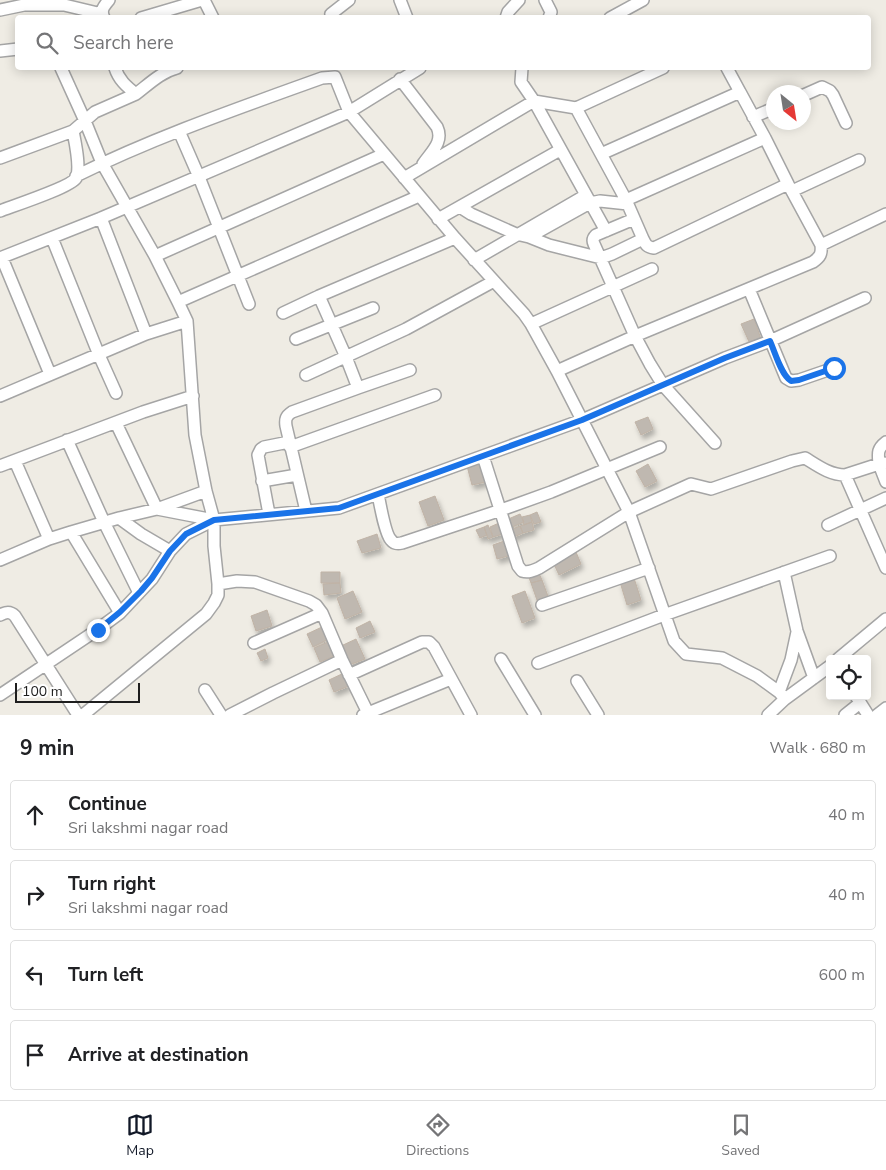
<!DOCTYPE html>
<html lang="en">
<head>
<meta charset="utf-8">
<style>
	body { margin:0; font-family:"Nunito Sans",sans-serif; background:#f2f2f2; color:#202124 }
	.controls { position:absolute; right:15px; bottom:15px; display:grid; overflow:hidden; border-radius:5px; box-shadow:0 2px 12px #0003 }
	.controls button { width:45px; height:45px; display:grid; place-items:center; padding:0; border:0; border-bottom:1px solid #e0e0e0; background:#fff; color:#202124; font:25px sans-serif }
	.compass { position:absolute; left:766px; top:85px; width:45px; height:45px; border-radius:50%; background:#fff; box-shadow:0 2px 12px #0003; rotate:150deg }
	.scale { position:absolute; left:15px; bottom:12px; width:125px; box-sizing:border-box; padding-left:5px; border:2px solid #1e1e1e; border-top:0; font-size:14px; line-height:18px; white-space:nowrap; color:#1e1e1e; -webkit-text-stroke:4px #fff; paint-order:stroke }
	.stop { position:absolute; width:15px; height:15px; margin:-11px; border:4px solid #1a73e8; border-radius:50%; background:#fff }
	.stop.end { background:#1a73e8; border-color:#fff; box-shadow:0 1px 5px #0008 }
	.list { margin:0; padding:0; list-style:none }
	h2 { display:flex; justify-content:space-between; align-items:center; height:65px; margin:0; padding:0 20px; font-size:21px }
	h2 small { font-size:16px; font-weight:400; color:#757577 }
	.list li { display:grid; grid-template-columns:32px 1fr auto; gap:15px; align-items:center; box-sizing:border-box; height:70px; margin:0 10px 10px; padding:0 10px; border:1px solid #e0e0e0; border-radius:5px }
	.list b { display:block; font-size:19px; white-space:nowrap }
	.list p { margin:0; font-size:16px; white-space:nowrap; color:#757577 }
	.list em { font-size:16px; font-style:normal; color:#757577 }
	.icon { flex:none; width:28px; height:28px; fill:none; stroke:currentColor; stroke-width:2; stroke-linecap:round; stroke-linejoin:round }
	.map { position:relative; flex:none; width:886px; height:715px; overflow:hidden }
	.search { position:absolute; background:#fff; box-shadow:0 2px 12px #0003; left:15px; right:15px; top:15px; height:55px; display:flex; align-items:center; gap:12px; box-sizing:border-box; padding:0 18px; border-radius:5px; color:#757577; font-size:19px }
	.sheet { height:385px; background:#fff }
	nav { display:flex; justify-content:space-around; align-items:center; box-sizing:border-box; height:70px; border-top:1px solid #e0e0e0; background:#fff; font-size:14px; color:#757577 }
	nav a { display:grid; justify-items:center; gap:2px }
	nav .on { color:#111827 }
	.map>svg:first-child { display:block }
	.building { fill:#bfb8b0; stroke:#c0b3a6; filter:url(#shadow) }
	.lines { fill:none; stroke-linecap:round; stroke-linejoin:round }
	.minor-casing { stroke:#a5a5a5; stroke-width:14 }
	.minor { stroke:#fff; stroke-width:11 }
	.route { stroke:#1a73e8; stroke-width:6 }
</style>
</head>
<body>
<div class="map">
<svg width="886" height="715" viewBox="0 0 886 715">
	<defs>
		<filter id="shadow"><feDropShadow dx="2.5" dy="4.5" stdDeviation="2.5" flood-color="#0004"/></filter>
	</defs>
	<rect width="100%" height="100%" fill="#efece4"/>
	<path class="building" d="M754,319L761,339L750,344L741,324Z
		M648,417L653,429L641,435L635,422Z
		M481,462L486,482L472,485L467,466Z
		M648,464L657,481L645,487L636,471Z
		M435,496L444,520L428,526L419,502Z
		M537,512L541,522L534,524L530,515Z
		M520,514L524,522L510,528L506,520Z
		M530,515L532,522L524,525L522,517Z
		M532,522L534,530L523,533L520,526Z
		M499,523L503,534L493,537L490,527Z
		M488,525L493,537L488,539L484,527Z
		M520,526L523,533L512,538L510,530Z
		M484,527L487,535L480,538L476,530Z
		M377,534L381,548L362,553L357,541Z
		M507,540L512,555L497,559L493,545Z
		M576,552L581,564L559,575L553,562Z
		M538,571L542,580L531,583L528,575Z
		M321,572H340V583H321Z
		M634,578L641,600L627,605L620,582Z
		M542,580L549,599L538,603L531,583Z
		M340,583L341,593L324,595L323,584Z
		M353,591L362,612L345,619L337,598Z
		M525,591L535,618L522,623L512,596Z
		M267,610L272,626L256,631L251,616Z
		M370,621L375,632L360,638L356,628Z
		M322,627L327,640L313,647L307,634Z
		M356,639L365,659L349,665L341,646Z
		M328,642L334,656L320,662L314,648Z
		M265,649L268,658L261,661L257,653Z
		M344,673L349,686L334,692L329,680Z"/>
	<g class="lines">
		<defs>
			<path id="minor" d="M204,0L213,18
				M400,0L407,18
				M545,0L551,12L549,18
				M0,10L24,5H64L102,14
				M104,18C100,10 104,6 109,0
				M141,18L202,0
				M333,18L331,14L349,0
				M506,18L508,12L519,0
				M610,18L643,0
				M0,51L18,49
				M61,68L85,121L102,163L155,256L178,302L187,321L195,435L206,491L214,520V546L218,584V595L214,603L206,614L83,715
				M522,68L521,82L534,101L606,231
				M727,68L740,92
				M400,79L437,127C444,142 431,152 423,164
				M136,94C149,84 161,72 177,68
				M804,95L822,87L830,91L833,95L846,123
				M753,117L774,108
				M179,131L199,177L249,304
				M601,154L576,108L663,68
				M0,158L73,131
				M76,176C155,137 239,108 322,78L335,77L349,112L420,68
				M404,178L534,101L576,108
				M792,191L859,160
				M626,200L601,154L740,92L765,138
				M460,207L471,214L516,234L529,237L549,245L601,258L612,254L643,239L626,200L765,138L788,184
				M0,211C13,206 71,187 76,178C81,168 75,142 73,131L95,112L136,94C126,86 119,80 115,68
				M101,218L146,334
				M438,219L560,150
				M634,219L596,235C593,238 592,240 594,244L635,336L650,364L663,385L715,443
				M529,237L590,203L600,201L628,204
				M52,238L99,355L116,393
				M643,239C646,245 647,247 654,248L788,184L821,245
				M155,256L384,154
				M0,258L101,218L349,112L455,238L524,314L531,324L557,371L629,512L674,641L686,654L722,658L757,676L779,692L785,699
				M2,258L50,374
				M474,260L586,195
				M749,289L786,378L791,381L799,380L834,368
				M319,296L346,357L358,388L410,370
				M178,302L419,196
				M283,313L319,296L455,238
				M531,324L652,269
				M296,339L373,308
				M557,371L635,336L813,262C820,257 822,254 821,245L886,214
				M306,375L406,329L494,281
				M0,396L146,334L187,321
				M116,423L157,509L206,491
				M67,440L104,522L139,593
				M886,442C877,449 878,453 879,464L845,475L886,568
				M290,447L435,395
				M483,456L518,566L522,571C528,573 533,571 539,568L629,512L691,484L711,489L792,461L805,458C818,466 830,475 845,475
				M15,461L49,539
				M884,463L879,464L886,482
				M0,466L143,412L193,396
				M262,481L297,475
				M378,494C380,504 385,534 391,540C394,544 397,544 402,543L501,510L551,492L660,447
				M306,511L286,426C285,419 286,416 292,412L358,388
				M269,514L258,455L261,449L264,447L289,442
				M119,518L141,534L170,551
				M828,525L886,498
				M71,532L120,613
				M0,560L49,539L71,532L119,518L157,509L214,520L339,508L582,420L725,358L770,341L865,298
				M784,572L797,631L814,678
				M218,584L237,581L255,582L309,601L316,605L322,613L342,660L369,715
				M542,605L649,568
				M0,615C6,612 10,611 15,616L78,715
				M254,643L322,613
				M501,659L535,715
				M838,659L886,619
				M538,663L664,615L830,556
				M349,675L422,642H429L434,647L471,715
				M577,681L598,715
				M205,690L221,715
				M779,692L791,660L797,632
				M0,695L97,630L120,613L152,579L170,551L186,534L214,520
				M856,696L868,715
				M230,715L273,693L342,660
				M363,715L451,679
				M768,715L785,699L830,666
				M845,715L860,703
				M877,715L886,708"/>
		</defs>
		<use href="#minor" class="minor-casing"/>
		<use href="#minor" class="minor"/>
	</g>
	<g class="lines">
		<path class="route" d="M98,630L120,612L141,591L152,578L170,551L186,534L214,520L339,508L582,420L725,358L770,341C775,352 781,375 791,381L799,380L834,368"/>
	</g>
</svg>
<div class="controls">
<button><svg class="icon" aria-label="locate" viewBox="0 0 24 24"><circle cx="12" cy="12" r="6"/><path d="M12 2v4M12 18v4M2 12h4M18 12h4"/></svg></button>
</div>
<svg class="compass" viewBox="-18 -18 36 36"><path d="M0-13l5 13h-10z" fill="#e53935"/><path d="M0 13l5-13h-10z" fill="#757577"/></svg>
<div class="scale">100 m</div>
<div class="stop" style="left:834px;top:368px"></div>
<div class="stop end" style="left:98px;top:630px"></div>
<div class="search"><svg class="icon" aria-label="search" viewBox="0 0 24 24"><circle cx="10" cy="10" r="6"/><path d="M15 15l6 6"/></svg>Search here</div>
</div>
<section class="sheet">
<h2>9 min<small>Walk · 680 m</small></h2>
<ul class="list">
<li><svg class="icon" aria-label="ahead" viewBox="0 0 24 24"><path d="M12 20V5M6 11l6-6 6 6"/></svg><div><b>Continue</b><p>Sri lakshmi nagar road</p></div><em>40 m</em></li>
<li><svg class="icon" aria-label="right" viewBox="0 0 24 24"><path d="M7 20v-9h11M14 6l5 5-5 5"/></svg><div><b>Turn right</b><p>Sri lakshmi nagar road</p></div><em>40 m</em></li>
<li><svg class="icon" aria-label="left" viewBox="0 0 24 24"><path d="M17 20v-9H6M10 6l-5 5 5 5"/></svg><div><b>Turn left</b></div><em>600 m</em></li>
<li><svg class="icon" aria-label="arrive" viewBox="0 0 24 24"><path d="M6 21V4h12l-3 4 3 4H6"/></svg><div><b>Arrive at destination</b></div></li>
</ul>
</section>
<nav>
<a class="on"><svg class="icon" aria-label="map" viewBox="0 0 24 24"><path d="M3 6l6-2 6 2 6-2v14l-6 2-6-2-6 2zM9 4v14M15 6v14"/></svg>Map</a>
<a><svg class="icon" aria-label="directions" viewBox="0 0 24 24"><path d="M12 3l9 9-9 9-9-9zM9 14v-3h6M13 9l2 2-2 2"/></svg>Directions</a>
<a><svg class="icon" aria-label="saved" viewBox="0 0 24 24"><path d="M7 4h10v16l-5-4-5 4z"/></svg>Saved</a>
</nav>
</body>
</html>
